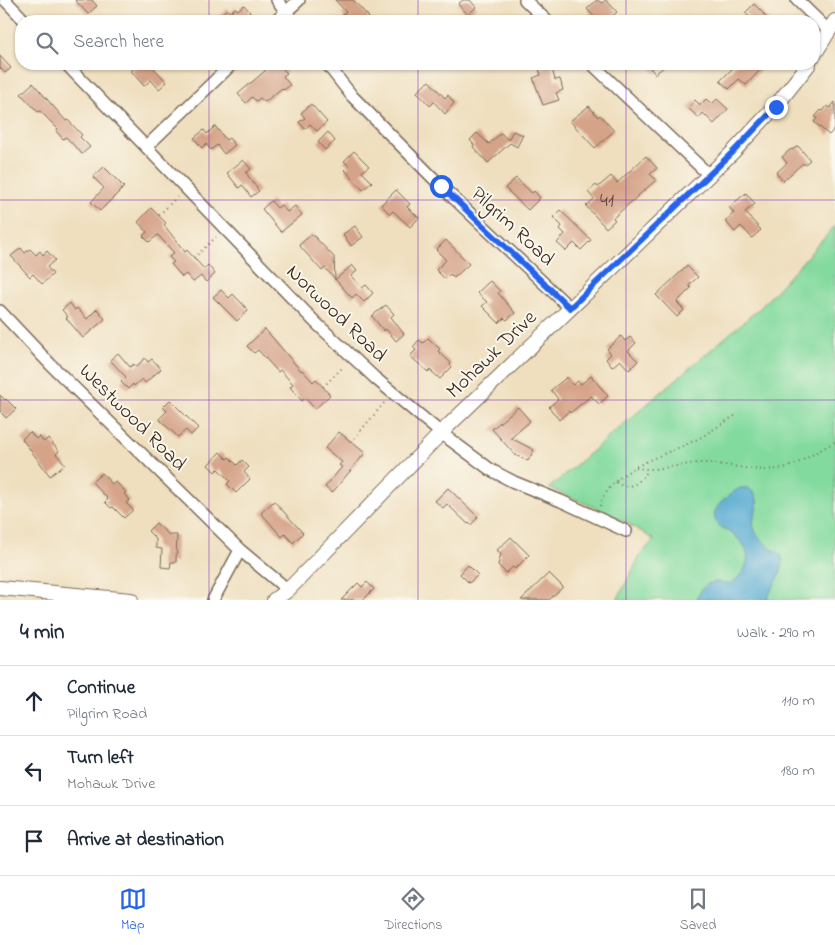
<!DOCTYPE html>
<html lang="en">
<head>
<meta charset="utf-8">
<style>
	body { margin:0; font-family:"Indie Flower",sans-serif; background:#f6f6f7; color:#1f2937 }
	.stop { position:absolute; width:15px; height:15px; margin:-11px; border:4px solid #2563eb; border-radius:50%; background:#fff }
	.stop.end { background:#2563eb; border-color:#fff; box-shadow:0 1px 5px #0008 }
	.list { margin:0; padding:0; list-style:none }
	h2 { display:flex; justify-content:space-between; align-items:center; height:65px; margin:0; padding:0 20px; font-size:21px }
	h2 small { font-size:16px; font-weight:400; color:#747a83 }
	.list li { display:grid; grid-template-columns:32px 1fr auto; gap:15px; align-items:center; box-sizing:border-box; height:70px; padding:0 20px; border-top:1px solid #e0e1e3 }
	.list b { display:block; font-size:19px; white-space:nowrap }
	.list p { margin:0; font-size:16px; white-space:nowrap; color:#747a83 }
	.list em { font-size:16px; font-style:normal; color:#747a83 }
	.icon { flex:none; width:28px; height:28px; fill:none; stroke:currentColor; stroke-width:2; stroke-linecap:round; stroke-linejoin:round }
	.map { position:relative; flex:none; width:835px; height:600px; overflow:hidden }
	.search { position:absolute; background:#fff; box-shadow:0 1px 4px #0004; left:15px; right:15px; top:15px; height:55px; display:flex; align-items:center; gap:12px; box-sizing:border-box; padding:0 18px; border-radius:20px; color:#747a83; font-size:19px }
	.sheet { height:275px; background:#fff }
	nav { display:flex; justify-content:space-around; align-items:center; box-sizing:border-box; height:70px; border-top:1px solid #e0e1e3; background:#fff; font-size:14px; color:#747a83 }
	nav a { display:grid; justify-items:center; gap:2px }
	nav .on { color:#2563eb }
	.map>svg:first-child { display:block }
	.green { fill:#83da9f; stroke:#5f825e }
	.water { fill:#58abd3; stroke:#4a6a78 }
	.building { fill:#d5a388 }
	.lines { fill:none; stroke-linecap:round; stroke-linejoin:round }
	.minor-casing { stroke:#7a6956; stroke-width:14 }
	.tertiary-casing { stroke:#7a6956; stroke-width:16 }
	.path { stroke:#7a6956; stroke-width:2; stroke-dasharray:1 4; stroke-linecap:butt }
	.minor { stroke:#fff; stroke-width:11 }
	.tertiary { stroke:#fff; stroke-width:14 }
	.route { stroke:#2563eb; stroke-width:6 }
	.grid { fill:none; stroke:#7b2cbf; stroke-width:1; stroke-opacity:0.55 }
	.labels { text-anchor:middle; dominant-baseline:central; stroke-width:4; stroke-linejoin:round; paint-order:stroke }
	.number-label { font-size:19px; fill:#624838 }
	.street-label { font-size:21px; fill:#3b2a1e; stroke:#fbf7ec }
</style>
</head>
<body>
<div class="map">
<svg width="835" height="600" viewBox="0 0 835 600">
	<rect width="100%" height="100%" fill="#fbf7ec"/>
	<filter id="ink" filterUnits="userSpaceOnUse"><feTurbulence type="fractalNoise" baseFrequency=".02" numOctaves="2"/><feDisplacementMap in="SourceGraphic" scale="10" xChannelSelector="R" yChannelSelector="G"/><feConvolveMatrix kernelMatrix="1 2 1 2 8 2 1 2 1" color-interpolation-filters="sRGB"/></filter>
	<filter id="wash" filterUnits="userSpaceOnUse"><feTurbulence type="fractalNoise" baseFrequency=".0096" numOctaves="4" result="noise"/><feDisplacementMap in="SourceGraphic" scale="20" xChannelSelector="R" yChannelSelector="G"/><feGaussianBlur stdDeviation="1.12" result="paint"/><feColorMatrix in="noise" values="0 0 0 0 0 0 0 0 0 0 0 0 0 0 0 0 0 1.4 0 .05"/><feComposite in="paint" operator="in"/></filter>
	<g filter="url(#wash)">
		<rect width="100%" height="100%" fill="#efdfbf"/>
		<path class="green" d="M835,226V600H617L641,554L654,540C622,517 586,504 549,488L761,307Z"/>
		<path class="water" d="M740,488H748C768,501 748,515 755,531C760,541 772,549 781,555C788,570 771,586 767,600H696C701,590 705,581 718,582C722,582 726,584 731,583C750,571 754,551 735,536C729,531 717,527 715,519C711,507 731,493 740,488Z"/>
		<g id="blocks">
			<path class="building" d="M75,0H92L97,6L88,14Z
				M335,0H353L369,17L365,21H348L342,15L346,12Z
				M463,0H470L476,7L468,15L458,4Z
				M597,0L602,3L606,0L617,12L610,18L613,21H598L587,9Z
				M754,4L764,14H763L770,21H754L745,13Z
				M244,5L250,12L239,21H213L227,9L230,13L235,8L238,10Z
				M0,56L11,68L5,73L0,68Z
				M140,64H150L167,82L159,89L151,80L144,86L131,71Z
				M269,64H273L276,67L279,65L287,73L283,76L290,85L284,90L282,88L265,102L260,98L256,101L252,97L246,103L238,94L266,70L264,68Z
				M647,64H668L655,74Z
				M737,64H754L760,70L746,85L739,79L729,89L720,81Z
				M551,65L555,80L560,79L563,90L556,93L559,100L543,105L533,78L541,75L539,69Z
				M429,81L445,98L448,95L454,103L445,114L434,102L430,106L417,92Z
				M33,83L66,121L68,120L82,135L80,137L90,147L82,154L66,137L63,139L56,131L58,129L40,111L38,112L21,94Z
				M706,99L712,104L717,99L728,109L714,124L703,113L699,118L688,108L695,100L700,105Z
				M835,102V128L829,135L814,122L817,118L815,117L821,110L823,111L827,106L830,108Z
				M311,104L327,122L317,131L310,124L305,129L299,122L305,118L301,113Z
				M589,106L598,117L600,115L614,131L595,148L570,121Z
				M215,126L226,140L229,138L235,145L224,154L217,145L211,150L206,144L202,148L194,138L204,130L207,134Z
				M513,131L523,135L517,147L510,143L488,163L473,147L474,145L470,140L477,133L489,144L501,133L508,140Z
				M328,132L335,141L325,150L318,142Z
				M798,146L810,160L804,165L803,163L783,181L776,173L787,163L782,157L791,149L792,150Z
				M354,151L369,166L362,172L372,182L363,190L345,170L349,166L344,161Z
				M646,156L657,168L650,174L656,180L613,218L615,220L606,228L586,206L594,199L588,192L596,185L598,187L611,176L617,183Z
				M243,160L251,169L246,173L259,191L251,197L242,185L239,188L227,173Z
				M104,167L124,187L100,211L91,202L104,188L93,177Z
				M516,178L532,193L534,191L540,198L528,210L505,188Z
				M396,190L410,204L407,207L419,218L410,227L393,211L390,214L381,205Z
				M746,193L755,204L745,212L761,230L752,238L741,226L735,232L725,221L734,213L729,207Z
				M271,201L277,208L281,205L287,212L295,206L302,215L281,232L262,209Z
				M151,208L166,223L164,225L185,252L187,250L204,269L208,265L215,274L206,282L201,276L193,282L186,274L182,277L171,264L174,262L169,257L174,253L158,235L149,242L143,236L147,232L138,222Z
				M560,210L591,240L581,250L574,243L566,251L557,243L565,234L560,229L562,226L553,217Z
				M355,226L363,237L351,246L343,234Z
				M312,234L334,257L335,280L352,265L357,271L351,276L362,288L366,285L373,293L364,302L356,294L352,298L325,268L322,271L299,245Z
				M446,240L469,264L454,278L450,274L445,279L436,270L446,260L436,250Z
				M21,248L25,253L30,249L36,255L40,251L43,255L47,251L55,260L47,267L53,274L42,284L33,274L30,277L11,256Z
				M687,266L698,277L689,285L691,288L677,302L684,310L677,317L656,295Z
				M490,281L500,291L498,293L515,313L507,320L504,318L499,323L482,306L487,302L477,293Z
				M221,290L229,298L233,294L248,310L237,321L213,297Z
				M70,303L75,310L77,308L87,319L97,309L105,319L83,338L66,318L68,317L62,310Z
				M386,305L394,314L391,317L404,334L396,341L386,329L384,331L372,316Z
				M265,329L301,371L302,370L313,382L316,379L330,395L315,409L305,398L302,401L290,387L293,384L280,370L278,372L258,350L254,353L247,346Z
				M621,336L625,341L630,337L636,343L628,351L638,361L629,370L620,360L612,367L606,359L611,354L607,349Z
				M428,338L440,349L438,351L451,363L450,365L452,367L440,379L430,370L428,372L410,356L416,350L413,347L419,340L423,343Z
				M118,353L130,367L134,364L136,367L145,358L148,362L152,359L161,369L145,383L142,379L134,386L133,384L128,389L121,382L126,377L110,360Z
				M591,376L608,396L599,404L591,396L570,413L569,411L559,420L549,407L558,399L551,390L567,377L573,385L578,381L581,384Z
				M0,395L5,400L6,399L16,409L6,418L0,411Z
				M170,400L198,428L191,435L186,430L178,437L159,419L167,411L163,407Z
				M518,407L530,421L511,438L534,450L528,461L515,455L492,429Z
				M30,432L36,439L39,436L44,442L48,438L59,451L56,454L65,464L50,476L22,439Z
				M339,432L365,453L332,493L325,487L342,467L339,465L342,462L325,448Z
				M220,452L227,459L229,457L237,465L242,460L249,467L244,472L250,479L236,493L227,484L230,481L218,469L215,472L208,465Z
				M102,473L112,484L116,482L126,492L124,494L130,500L126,503L133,510L124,518L113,507L111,508L105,502L108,499L92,482Z
				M448,488L478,517L471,525L469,523L468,524L447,504L443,508L435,501Z
				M274,501L303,533L293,543L285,534L282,537L261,513Z
				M156,523L169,535H177L176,562H171L170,568L161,567L162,549L156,548V539L148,531Z
				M511,537L529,555L515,569L513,567L506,573L498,565L501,554L497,550Z
				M468,565L478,575L469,583L460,574Z
				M549,573L563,587L549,600H521Z
				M367,582L374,589L363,600H341L358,583L362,587Z"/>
		</g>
	</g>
	<g filter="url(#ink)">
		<use href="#blocks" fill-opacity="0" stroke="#7a6956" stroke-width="1"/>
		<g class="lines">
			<defs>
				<path id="minor" d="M5,0L25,21
					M277,0L293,21
					M525,0L547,21
					M797,0L829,31
					M276,21L299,0
					M66,64L316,323L375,378L441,433L491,470L514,482L561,501L626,531
					M327,64L352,96L441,186L570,308
					M592,64L709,175
					M146,147L232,64
					M0,311L51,365L240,550L288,590
					M213,600L240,550"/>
				<path id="tertiary" d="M814,55L835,21
					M0,588L131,600
					M274,600L288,590L448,426L733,152L775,107L809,64"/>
			</defs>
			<use href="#minor" class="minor-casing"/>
			<use href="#tertiary" class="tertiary-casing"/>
			<path class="path" d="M159,215L177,197
				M194,258L216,237
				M323,387L344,366
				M351,442L385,402
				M636,467C648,473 682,464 698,463C725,462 755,474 783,468C801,464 818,450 835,442
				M616,482C629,492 641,482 648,470
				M600,506C612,465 671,455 703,436C714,429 725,422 736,415"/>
			<use href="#minor" class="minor"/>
			<use href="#tertiary" class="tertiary"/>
		</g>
	</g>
	<g class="lines" filter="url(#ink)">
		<path class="route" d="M441,186L570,308L733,152L776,107"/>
	</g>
	<path class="grid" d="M209,0V21M418,0V21M626,0V21M209,64V600M418,64V600M626,64V600M0,200H835M0,400H835"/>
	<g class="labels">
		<g class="number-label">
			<text x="607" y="201">41</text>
		</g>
		<g class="street-label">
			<text transform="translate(512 227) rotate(43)">Pilgrim Road</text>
			<text transform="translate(336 314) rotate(44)">Norwood Road</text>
			<text transform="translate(492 355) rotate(-44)">Mohawk Drive</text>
			<text transform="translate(132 418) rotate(45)">Westwood Road</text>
		</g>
	</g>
</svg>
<div class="stop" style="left:441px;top:186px"></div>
<div class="stop end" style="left:776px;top:107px"></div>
<div class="search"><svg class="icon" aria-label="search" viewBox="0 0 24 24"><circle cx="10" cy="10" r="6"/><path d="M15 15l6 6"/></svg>Search here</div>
</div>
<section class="sheet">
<h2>4 min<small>Walk · 290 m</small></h2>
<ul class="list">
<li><svg class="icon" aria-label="ahead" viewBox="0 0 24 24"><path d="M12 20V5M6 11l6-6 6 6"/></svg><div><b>Continue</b><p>Pilgrim Road</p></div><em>110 m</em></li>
<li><svg class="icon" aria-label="left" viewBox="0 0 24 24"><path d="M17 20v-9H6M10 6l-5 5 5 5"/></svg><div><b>Turn left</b><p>Mohawk Drive</p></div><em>180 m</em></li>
<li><svg class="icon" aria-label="arrive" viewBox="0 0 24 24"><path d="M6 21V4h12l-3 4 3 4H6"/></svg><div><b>Arrive at destination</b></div></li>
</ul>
</section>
<nav>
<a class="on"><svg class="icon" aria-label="map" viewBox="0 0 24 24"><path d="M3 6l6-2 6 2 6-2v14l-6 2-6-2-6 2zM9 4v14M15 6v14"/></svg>Map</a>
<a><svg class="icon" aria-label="directions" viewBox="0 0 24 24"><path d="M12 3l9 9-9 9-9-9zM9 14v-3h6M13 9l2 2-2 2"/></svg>Directions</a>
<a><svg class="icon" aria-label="saved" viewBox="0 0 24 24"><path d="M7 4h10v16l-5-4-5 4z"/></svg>Saved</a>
</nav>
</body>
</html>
